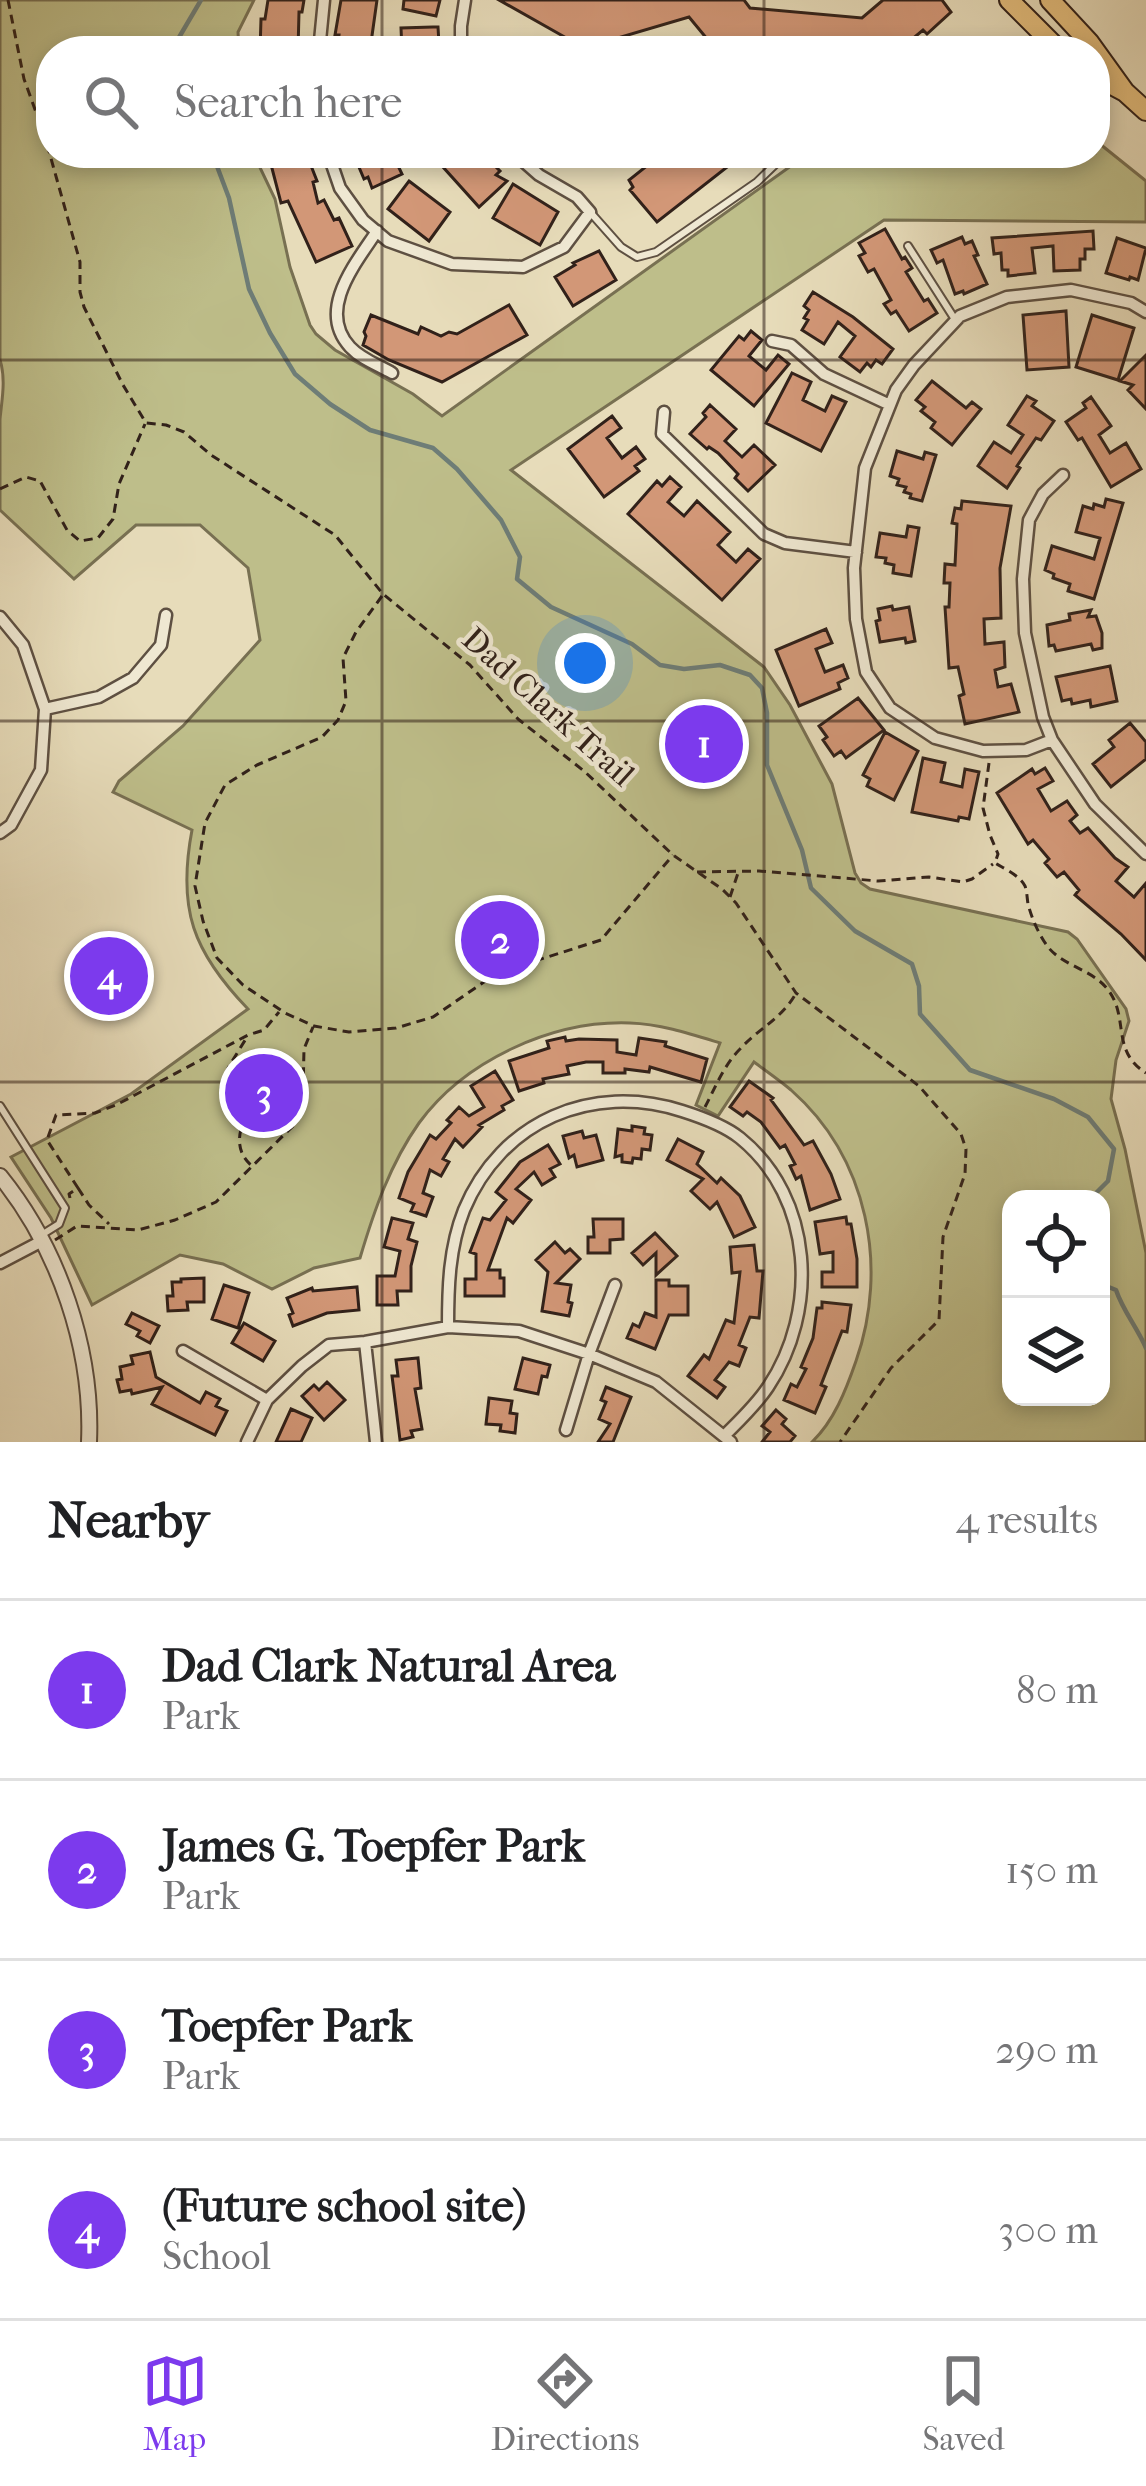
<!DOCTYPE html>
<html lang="en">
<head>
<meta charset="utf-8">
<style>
	body { margin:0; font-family:"IM FELL French Canon",serif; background:#f6f6f6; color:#202124 }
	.controls { position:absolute; right:36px; bottom:36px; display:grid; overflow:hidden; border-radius:24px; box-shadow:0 6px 18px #0003 }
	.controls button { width:108px; height:108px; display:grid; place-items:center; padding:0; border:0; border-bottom:3px solid #e0e0e0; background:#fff; color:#202124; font:60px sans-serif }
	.you { position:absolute; left:585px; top:663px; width:42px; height:42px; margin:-30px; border:9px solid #fff; border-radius:50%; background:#1a73e8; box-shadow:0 0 0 18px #1a73e833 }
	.badge { display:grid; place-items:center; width:78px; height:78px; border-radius:50%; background:#7c3aed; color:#fff; font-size:39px; font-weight:700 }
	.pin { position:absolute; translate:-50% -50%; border:6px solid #fff; box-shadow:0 3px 12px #0006 }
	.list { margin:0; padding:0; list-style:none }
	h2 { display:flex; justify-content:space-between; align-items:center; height:156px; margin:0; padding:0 48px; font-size:51px }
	h2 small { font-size:39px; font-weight:400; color:#757577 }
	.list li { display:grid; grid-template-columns:78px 1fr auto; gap:36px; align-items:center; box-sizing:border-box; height:180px; padding:0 48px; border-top:3px solid #e0e0e0 }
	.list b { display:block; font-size:45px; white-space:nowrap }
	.list p { margin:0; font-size:39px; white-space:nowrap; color:#757577 }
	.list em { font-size:39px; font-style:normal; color:#757577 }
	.icon { flex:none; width:66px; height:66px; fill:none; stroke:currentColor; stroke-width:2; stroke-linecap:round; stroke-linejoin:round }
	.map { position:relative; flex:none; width:1146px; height:1442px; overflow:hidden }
	.search { position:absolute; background:#fff; box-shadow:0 6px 18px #0003; left:36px; right:36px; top:36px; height:132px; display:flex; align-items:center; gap:30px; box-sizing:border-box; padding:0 42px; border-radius:48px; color:#757577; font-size:45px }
	.sheet { height:876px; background:#fff }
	nav { display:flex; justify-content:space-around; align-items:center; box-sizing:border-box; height:168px; border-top:3px solid #e0e0e0; background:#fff; font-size:33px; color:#757577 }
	nav a { display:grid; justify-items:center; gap:6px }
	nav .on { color:#7c3aed }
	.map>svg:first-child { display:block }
	.green { fill:#bebe8a; stroke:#787052; stroke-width:3; fill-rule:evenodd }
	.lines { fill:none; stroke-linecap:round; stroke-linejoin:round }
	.stream { stroke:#6e7d77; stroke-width:4.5 }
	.building { fill:#d29777; stroke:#31211a; stroke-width:3 }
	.service-casing { stroke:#5e5042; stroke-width:10 }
	.minor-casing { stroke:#5e5042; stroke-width:15 }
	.tertiary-casing { stroke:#5e5042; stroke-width:18 }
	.primary-casing { stroke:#31211a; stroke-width:22 }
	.path { stroke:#31211a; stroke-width:3; stroke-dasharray:9 6; stroke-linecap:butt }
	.service { stroke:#efe8d2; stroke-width:6 }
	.minor { stroke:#efe8d2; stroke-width:10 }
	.tertiary { stroke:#efe8d2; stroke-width:14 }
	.primary { stroke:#e4be7d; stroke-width:18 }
	.grid { fill:none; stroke:#31211a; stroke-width:3; stroke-opacity:0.55 }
	.labels { text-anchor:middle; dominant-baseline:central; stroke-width:9; stroke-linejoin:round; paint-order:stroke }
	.street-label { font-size:33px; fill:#31211a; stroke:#efe8d2 }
</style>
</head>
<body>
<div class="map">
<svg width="1146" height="1442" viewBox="0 0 1146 1442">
	<rect width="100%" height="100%" fill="#e7dcba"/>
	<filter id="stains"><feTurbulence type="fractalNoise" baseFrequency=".00167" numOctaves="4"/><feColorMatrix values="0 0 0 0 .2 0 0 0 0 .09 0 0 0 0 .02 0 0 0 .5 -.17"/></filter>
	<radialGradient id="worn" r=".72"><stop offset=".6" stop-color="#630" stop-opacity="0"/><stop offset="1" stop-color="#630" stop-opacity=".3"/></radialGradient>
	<path class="green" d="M0,0H254L238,32L239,51H51V153H253L275,199L290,267L310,325L316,334L335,350L413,394L442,416L809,153H1095V140L1146,181V222L884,220L511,470L764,667L790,705L832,784L855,873L861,883L870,889L1068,932L1077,939L1126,1009L1129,1021L1116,1060L1111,1099L1125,1149L1146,1253V1442H812C834,1421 846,1390 856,1361C889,1267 868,1158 791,1090C779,1080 766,1071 754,1062L718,1116L696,1105L720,1043C691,1034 661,1024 630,1023C553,1020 465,1060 419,1123C390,1164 374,1211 360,1258L314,1268L272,1289L223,1264L180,1255L92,1305L51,1218L11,1157L131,1094L248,1009C193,952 177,909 192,830L113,792L119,781L183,726L260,640L248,568L200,525H136L74,579L0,510C0,480 0,448 0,419C2,399 6,379 0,360ZM1011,1199H1101V1397H1011Z"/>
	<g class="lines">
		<path class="stream" d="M171,51L201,0
			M212,153L229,198L249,289L270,333L295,374L330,404L370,430L433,448L457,469L501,520L520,557L517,579L551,607L632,644L660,665L684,669L720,665L750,675L762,688L767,713V765L802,850L811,888L855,931L912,964L919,986L920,1014L970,1070L1054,1099L1088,1117L1114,1149L1108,1181L1090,1199
			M1101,1284L1116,1290C1123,1311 1137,1327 1146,1348"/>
	</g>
	<path class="building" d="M268,0H304L302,12H299L298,51H260L261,19H265Z
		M341,0H377L370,50L338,46L339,35H335Z
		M404,0H440L436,16L403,9Z
		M499,0H744L750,8L862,18L883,0H942L951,12L927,34L923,30L898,51H707L708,40L689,17L584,48Z
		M433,27H438L439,44H435V51H402L401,28Z
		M268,153H306L317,181L313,182L318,203L324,200L334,220L339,218L352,246L316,262L288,201L281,203Z
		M353,153H392L402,174L372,188L368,177L364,179Z
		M458,153H478L485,161L488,159L500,171L496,175L507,181L479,207L443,167Z
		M663,153H745L657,222L630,190L633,187L629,180Z
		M409,181L450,212L429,241L388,209Z
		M513,184L558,212L540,245L493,218Z
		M885,229L902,259L905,257L912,268L906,272L914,285L924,301L928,299L937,313L909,331L896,311L891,314L884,304L891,300L874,269L868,272L859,256L865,253L859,243Z
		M1093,231L1094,249H1085V259H1080V270L1054,271L1053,246L1032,248L1035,273L1008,276V270H1002L1001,253L994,254L992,238Z
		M962,237L965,244L972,241L978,255L974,256L987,284L964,294L963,291L955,294L943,260L937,263L931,250Z
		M1117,238L1146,248L1138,280L1130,277L1129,280L1106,273Z
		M599,251L616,280L573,306L555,277L575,265L573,263Z
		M813,292L853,317L893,349L882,364L876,360L871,367L867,363L860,372L840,357L855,336L838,322L824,344L802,330L808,320L804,318L809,310L804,306Z
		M509,305L527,335L442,382L389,360L363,345L366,336L364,332L371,315L418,334L421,327L441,336L449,332L457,334Z
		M1066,311L1069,367L1027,370L1023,315Z
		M1092,315L1134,328L1118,380L1076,367Z
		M751,331L762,340L749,356L766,370L778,355L789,364L754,406L711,370L739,336L744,340Z
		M1146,355V409L1128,390L1133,385L1120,381Z
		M792,373L811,382L803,400L825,411L832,396L846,402L821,451L766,423Z
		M932,381L966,408L972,402L981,409L952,445L931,428L935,422L921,411L925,407L916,400Z
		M1027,396L1036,401L1032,406L1054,421L1041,440L1036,438L1017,466L1020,468L1007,488L978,466L994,442L1011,453L1023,435L1008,425Z
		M1091,397L1111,426L1099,435L1110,453L1126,443L1141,469L1111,487L1082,438L1078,440L1066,422L1086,408L1083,403Z
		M710,405L736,429L725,441L742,457L754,445L775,465L748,491L735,478L738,474L718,453L709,447L707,449L690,434L706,417L703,413Z
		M612,416L621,428L607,438L622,458L636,447L645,459L635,466L639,471L604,497L568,449Z
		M897,451L923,459L925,452L936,455L922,501L910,498L911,494L904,492L906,487L897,485L899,479L890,476Z
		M670,477L681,487L668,502L684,516L697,501L730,532L718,545L736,562L748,549L760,559L722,600L628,514L657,481L662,486Z
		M1106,499L1123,503L1094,599L1068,591L1070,584L1053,578L1054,574L1045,570L1052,546L1094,559L1100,538L1076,532L1083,506L1093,509L1094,504L1104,507Z
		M962,501L1011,506L1000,568L1001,618L984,619L985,644L1004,642L1005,667L995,670L998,687L1011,684L1019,712L965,724L959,696L964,694L958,667L949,668L945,607H949L950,583H944L945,564L955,565L957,524L952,523L955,508L961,509Z
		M908,526L919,528L911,576L893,573L894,565L885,563L886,558L876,557L880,533L906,537Z
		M892,606L893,610L909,607L915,641L906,643L905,638L880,642L876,621L880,620L878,609Z
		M1091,610L1088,617L1096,616L1102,633V648L1093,650L1091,644L1056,651L1054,645L1049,646L1047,625L1070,620L1069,614Z
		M826,629L832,643L816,649L825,672L843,665L848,678L838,683L840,689L799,706L776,650Z
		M1110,666L1117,701L1091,707L1090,700L1072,704L1071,699L1062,701L1056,677Z
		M858,698L884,730L846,758L841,751L834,756L823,740L827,737L819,726Z
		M1130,723L1146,742V759L1111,787L1093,764L1114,747L1109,740Z
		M885,732L918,751L894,800L867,786L870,779L863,775Z
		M923,758L945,763L941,782L962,787L965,769L979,772L969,819L959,817L958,821L912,812Z
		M1045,768L1053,781L1038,789L1051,811L1067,801L1077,815L1070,821L1080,833L1088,828L1115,858L1128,867L1116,881L1134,897L1146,883V960L1121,934L1075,895L1079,890L1064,872L1057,877L1045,863L1049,859L1033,840L1028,844L997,793L1032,769L1035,774Z
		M565,1037L566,1041L579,1039L617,1040V1052L636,1055L639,1038L666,1042L665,1046L707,1059L701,1082L650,1067L649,1072L625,1069V1073H603V1062H586L567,1066L569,1074L543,1079L544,1083L519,1091L509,1061L549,1048L547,1041Z
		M495,1071L513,1100L502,1106L504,1110L479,1125L482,1127L463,1147L455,1139L443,1159L449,1162L441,1176L430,1170L423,1193L433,1197L426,1216L411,1211L414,1204L399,1198L408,1172L430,1135L436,1139L451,1123L447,1120L459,1107L469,1116L484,1107L471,1086Z
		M749,1081L773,1098L771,1100L804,1145L813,1141L831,1174L840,1199L810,1210L801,1176L796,1179L790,1166L795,1164L785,1145L780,1148L761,1122L747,1112L743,1116L730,1107Z
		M632,1126L645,1128L644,1134L652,1135L650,1150L642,1149L641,1159L633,1158L632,1163L622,1162V1155L615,1157L618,1129L632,1131Z
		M582,1131L584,1138L596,1135L603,1160L577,1167L574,1155L569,1158L563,1136Z
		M678,1139L703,1152L697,1164L717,1183L721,1178L740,1196L755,1227L734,1237L717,1202L710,1209L691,1191L703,1179L667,1160Z
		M548,1145L560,1164L550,1169L555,1177L542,1185L534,1172L516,1189L531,1200L513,1223L507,1218L488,1270H500V1278H504V1296H465V1279H476V1254L470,1252L483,1218L490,1220L506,1200L496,1192L520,1162Z
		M846,1217L847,1224H851L857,1259V1287H822V1272H833V1252L820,1254L815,1222Z
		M392,1218L413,1223L408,1239L417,1242L411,1266V1291H397L398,1305H377V1276H395L400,1251L384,1247Z
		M593,1219H623V1239L610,1240V1253H588V1237H594Z
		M655,1233L677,1256L656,1275V1253L643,1265L632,1253Z
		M555,1242L565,1253L570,1249L580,1259L556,1283L571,1285L568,1302L572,1303L569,1316L542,1311L548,1272L536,1260Z
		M754,1245L757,1271H763L759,1318L750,1317L739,1345L746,1348L739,1366L729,1362L715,1380L725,1387L717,1398L688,1376L704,1355L709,1359L726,1320L734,1323L740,1272L732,1273L730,1247Z
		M204,1278V1302H187L188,1310L168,1311L167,1296H173L172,1282H181V1279Z
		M656,1280H669V1286H688V1315H669L655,1349L627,1338L633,1324L639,1327L645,1313L656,1317Z
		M224,1285L249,1293L238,1328L212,1319Z
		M357,1287L359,1310L327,1313L293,1326L289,1315L293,1313L287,1298L312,1288L313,1291Z
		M822,1302L851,1305L847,1332L842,1331L821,1385L826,1387L815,1413L784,1400L791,1384L797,1387L806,1369L801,1367L813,1338L817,1308H822Z
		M132,1313L159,1326L150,1343L137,1336L140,1331L126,1324Z
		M244,1323L275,1341L263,1361L232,1343Z
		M150,1352L156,1377L200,1403L206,1392L220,1399L216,1406L227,1411L215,1435L152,1404L162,1387L132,1394L131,1390L120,1392L117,1380L122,1379L120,1367L133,1364L131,1356Z
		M418,1358L421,1388L415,1389L422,1429L411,1431L413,1437L400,1440L392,1376H398L396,1360Z
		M523,1358L550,1365L547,1377L542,1376L538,1394L515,1389Z
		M327,1382L345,1400L324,1420L302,1396L314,1385L319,1390Z
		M606,1387L631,1397L613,1442H598L610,1424L599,1419L606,1402L601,1400Z
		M489,1398L512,1401L510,1413L517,1414L515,1433L500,1431L501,1425L486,1424Z
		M291,1409L312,1418L301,1442H276Z
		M776,1410L786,1419L782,1424L795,1436L790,1442H762L770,1432L762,1426Z"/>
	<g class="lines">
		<defs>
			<path id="service" d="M590,212L621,247L637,257L656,252L757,182L787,153
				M908,246L956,321
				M0,1106L65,1208L59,1224L43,1234"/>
			<path id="minor" d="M319,51L324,0
				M461,51V26L465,0
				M328,153L340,188L363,220L388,241L452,264L523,267L564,247L590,212L577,197L539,175L514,153
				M377,231C356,263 316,310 350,347C361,359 378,365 392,373
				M772,341L791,345L824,374L890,405
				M664,412L662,434L764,534L785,543L856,552
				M1063,475L1043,494L1029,520L1023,579L1025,633L1043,717L1052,740L1095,804L1146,854
				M0,617L23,645L45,709L41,770L11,825L0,833
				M45,709L99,697L133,678L161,645L166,615
				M1052,740L1026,750L983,751L935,738L890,708L866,672L856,619L854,568L865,468L896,390L914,365L960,316L1007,297L1071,290L1131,303L1146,312
				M0,1263L42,1241
				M448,1327C448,1287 449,1248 464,1210C501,1121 592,1082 682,1111C701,1117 724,1125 740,1138C814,1198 819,1311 768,1387C756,1405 740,1420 725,1435
				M365,1342L376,1442
				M183,1351L267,1400
				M566,1430L589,1354L615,1285
				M247,1442L267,1400L302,1366L329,1345L365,1342L448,1327L519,1331L589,1354L656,1382L731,1442"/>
			<path id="tertiary" d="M0,1176C59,1249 93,1349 89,1442"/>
			<path id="primary" d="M1009,0L1060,51
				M1050,0L1089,42L1125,92
				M1095,76L1125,92L1146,111"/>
		</defs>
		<use href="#service" class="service-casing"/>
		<use href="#minor" class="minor-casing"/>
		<use href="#tertiary" class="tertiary-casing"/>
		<use href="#primary" class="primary-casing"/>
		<path class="path" d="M8,0L24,79L45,137L80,262V292L84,307L123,385L146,423L166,425L184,432L211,455L335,535L383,594L470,665L518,719L584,771L673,855L722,889L736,903L796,993L919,1086L961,1134L966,1149L965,1174L943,1237L939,1320L891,1368L840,1442
			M0,489L26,477L40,481L67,530L80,541L98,538L113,519L119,484L145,424
			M382,596L356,632L343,658L346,701L338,720L322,737L257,765L225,785L205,823L195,886L203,921L217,958L243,985L285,1013L314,1026L349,1032L396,1028L433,1017L497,973L601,940L673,855
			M989,763L983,808L990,835L998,854L995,863C1005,869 1019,875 1025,886C1027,891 1027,898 1028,904C1032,919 1039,935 1048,947C1064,967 1093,969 1109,991C1129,1019 1111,1051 1146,1073
			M697,872L759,871L878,881L929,877L963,882L972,879L993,864
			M730,897L738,873
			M228,1068L247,1075L240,1094L221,1088L228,1068L247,1037
			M243,1072C252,1064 259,1064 270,1068L277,1088
			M231,1091C226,1109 229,1118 244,1129C267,1122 277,1112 277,1088L268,1084L265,1090L255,1086L253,1091L242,1089
			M705,1107C715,1088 724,1065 740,1049C758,1029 781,1019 795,995
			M241,1129C237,1145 241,1157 253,1167
			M78,1188L47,1140L56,1115L95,1113L116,1105L248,1035L264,1030L279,1012
			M70,1198L69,1194L78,1188L89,1205L109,1224
			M55,1240L77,1226L138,1230L175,1220L216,1202L295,1124L303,1092L304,1049L313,1027"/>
		<use href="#service" class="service"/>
		<use href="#minor" class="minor"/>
		<use href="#tertiary" class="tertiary"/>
		<use href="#primary" class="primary"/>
	</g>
	<path class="grid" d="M382,0V51M764,0V51M382,153V1442M764,153V1442M0,360H1146M0,721H1146M0,1082H1146"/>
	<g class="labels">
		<g class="street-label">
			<text transform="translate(548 707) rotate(42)">Dad Clark Trail</text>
		</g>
	</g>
	<rect width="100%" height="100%" filter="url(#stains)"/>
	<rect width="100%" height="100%" fill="url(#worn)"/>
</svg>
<div class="controls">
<button><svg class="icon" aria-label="locate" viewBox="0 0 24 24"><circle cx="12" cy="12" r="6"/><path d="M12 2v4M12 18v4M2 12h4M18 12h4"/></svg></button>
<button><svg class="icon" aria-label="layers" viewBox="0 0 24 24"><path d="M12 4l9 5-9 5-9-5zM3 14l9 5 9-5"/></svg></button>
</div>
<div class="you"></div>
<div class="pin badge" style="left:704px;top:744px">1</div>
<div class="pin badge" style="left:500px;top:940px">2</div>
<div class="pin badge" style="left:264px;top:1093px">3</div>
<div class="pin badge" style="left:109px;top:976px">4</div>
<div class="search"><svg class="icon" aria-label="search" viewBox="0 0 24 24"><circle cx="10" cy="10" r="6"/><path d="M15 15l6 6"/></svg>Search here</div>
</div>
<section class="sheet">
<h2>Nearby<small>4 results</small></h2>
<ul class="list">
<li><span class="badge">1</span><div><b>Dad Clark Natural Area</b><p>Park</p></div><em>80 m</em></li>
<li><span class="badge">2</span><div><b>James G. Toepfer Park</b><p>Park</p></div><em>150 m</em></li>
<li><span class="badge">3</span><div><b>Toepfer Park</b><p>Park</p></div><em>290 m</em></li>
<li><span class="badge">4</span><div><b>(Future school site)</b><p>School</p></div><em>300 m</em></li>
</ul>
</section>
<nav>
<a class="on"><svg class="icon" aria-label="map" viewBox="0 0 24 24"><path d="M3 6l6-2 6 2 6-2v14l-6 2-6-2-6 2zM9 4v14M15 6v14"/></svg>Map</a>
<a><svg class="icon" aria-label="directions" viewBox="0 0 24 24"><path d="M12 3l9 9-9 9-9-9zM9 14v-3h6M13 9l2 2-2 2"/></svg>Directions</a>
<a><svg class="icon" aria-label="saved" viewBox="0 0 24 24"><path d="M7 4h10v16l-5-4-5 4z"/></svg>Saved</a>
</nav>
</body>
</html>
